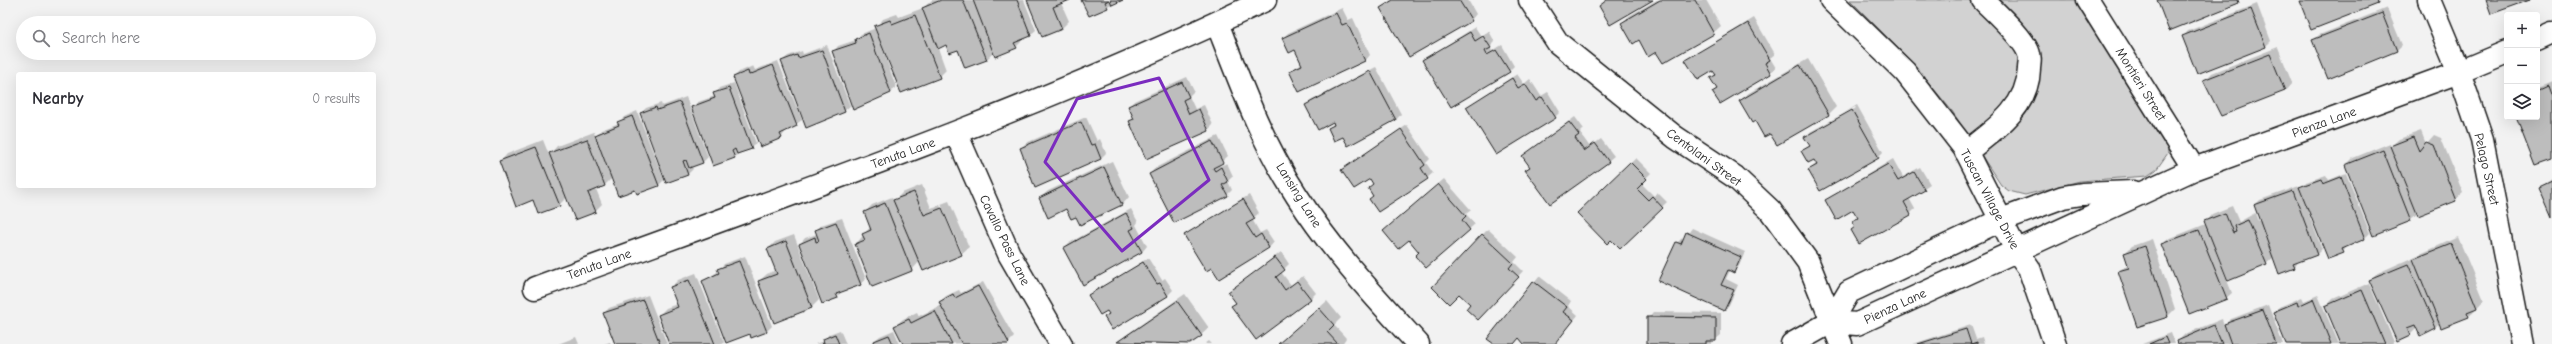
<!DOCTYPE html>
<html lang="en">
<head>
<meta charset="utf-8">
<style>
	body { margin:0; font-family:"Comic Neue",sans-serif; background:#f2f2f3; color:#2b2b33 }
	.controls { position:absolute; right:12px; top:12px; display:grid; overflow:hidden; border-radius:4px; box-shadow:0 4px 16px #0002 }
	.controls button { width:36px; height:36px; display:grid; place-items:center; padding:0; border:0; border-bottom:1px solid #e1e1e2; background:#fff; color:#2b2b33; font:20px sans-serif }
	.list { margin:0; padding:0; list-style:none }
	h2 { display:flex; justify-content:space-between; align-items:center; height:52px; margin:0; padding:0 16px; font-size:17px }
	h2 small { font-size:13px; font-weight:400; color:#7c7c81 }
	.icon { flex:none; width:22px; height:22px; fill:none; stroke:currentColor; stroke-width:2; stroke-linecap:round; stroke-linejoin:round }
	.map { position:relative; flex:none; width:2552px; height:344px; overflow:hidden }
	.search { position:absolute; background:#fff; box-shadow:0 4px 16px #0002; left:16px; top:16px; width:360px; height:44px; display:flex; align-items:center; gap:10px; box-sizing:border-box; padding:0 14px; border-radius:22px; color:#7c7c81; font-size:15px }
	.panel { position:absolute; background:#fff; box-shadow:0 4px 16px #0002; left:16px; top:72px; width:360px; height:116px; border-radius:4px }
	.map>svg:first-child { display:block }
	.green { fill:#d2d2d2; stroke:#777 }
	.shadow { fill:#0003; fill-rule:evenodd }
	.building { fill:#bdbdbd; stroke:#1c1c1c }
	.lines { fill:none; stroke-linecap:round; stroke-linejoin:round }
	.minor-casing { stroke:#1c1c1c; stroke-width:25 }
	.minor { stroke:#fff; stroke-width:22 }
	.marked { fill:none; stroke:#7b2cbf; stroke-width:3; stroke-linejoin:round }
	.labels { text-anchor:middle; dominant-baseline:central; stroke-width:3.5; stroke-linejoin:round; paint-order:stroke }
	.street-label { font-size:13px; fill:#1c1c1c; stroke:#fff }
</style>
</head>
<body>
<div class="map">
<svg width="2552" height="344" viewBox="0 0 2552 344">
	<rect width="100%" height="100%" fill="#f2f2f2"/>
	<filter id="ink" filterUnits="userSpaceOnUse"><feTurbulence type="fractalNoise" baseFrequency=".025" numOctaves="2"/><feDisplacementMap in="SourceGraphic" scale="8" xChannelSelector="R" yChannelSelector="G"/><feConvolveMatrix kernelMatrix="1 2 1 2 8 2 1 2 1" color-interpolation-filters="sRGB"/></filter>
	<g filter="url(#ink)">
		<path class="green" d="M1850,0H2076L2167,144L2168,153L2156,170L2147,176L2080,181L2025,195L2009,191L2001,185L1952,111L1910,60Z"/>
		<path class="shadow" d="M932,0H1024L1036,30L1030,35L1020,39L1021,42L1016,47L994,52L987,59L966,67L959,48L947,44L938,48L946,70L939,77L881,44L896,87L891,92L833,52L838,46L856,40L861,34L876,28L883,19L897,14L899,17L923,8Z
			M1028,0H1068L1061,3L1069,21L1062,28Z
			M1083,0H1120L1089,15Z
			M1391,0H1468L1476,14L1471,20L1381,8Z
			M1657,0H1706L1721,26L1713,33L1663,62L1657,51L1639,39L1622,23L1629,16Z
			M2257,4L2271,41L2266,46L2198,73L2183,37L2188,31Z
			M1342,8L1348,20L1353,18L1370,55L1365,61L1300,91L1290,71L1302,63L1295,49L1283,38L1288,33Z
			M2387,8L2402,45L2397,50L2328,77L2313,40L2319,35Z
			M1754,18L1775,54L1770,58L1776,68L1720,103L1713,92L1717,88L1712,78L1716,73L1714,69L1687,60Z
			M1475,27L1481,36L1489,31L1495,42L1490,47L1492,51L1502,45L1514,66L1509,71L1424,60Z
			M827,45L850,106L844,111L782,61L788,56L802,51L803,54Z
			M2278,47L2292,83L2285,91L2212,98L2205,80L2212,73Z
			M1808,59L1836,107L1829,114L1777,144L1770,132L1740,101L1747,94Z
			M778,61L802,120L786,131L781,138L734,77L739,72L753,66L755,70Z
			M1376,67L1401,114L1396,120L1343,135L1329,128L1335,123L1306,105L1312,100Z
			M1517,74L1524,84L1530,79L1541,96L1548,92L1560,112L1555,117L1467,107Z
			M1187,77L1194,91L1189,96L1195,109L1204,105L1213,125L1208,130L1130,121L1134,117L1129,106L1134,101Z
			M2552,82V159L2517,117H2537V88Z
			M734,83L756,143L734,157L693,107L698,102L715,96L719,88Z
			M686,97L708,157L703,162L692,166L693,169L688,174L667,182L641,113L646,108L661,103L662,106Z
			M1857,105L1883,152L1878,157L1809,170L1817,163L1815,158L1802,151L1810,145L1805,137ZM1855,107L1856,108L1810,135V132Z
			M637,111L664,180L659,185L636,189L612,178L605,185L596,189L602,204L595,211L567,197L559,205L533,199L500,162L507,154L543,140L549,155L557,146L594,132L595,136L601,130L619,123L624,117Z
			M1086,117L1097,141L1100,139L1106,153L1101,158L1035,186L1021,148L1026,143Z
			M1575,117L1584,129L1580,133L1590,147L1601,139L1614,156L1608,161L1526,170L1530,166L1523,156Z
			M1407,125L1430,159L1426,163L1433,173L1427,178L1374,195V183L1370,178L1342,170Z
			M2421,131L2426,144L2434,135L2441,138L2463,193L2455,200L2418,213L2410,220L2346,165L2353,158L2390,143L2391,146L2399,139Z
			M1218,136L1228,156L1219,164L1220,166L1227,163L1233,176L1228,181L1232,190L1227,195L1150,174L1155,168Z
			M1636,158L1651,173L1641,183L1654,196L1657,192L1667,202L1620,248L1578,213Z
			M1893,159L1903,177L1920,167L1930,184L1909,198L1915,209L1910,214L1856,226L1853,222L1858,217L1854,209L1826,200Z
			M1112,161L1129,197L1122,205L1076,215L1067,208L1040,198L1048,191Z
			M2346,173L2370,233L2365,238L2348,245L2343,252L2310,211L2308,212L2322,249L2317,254L2299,260L2295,267L2274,257L2266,264L2216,252L2232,293L2226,298L2163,245L2168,239L2206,224L2205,222L2212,214L2232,206L2239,222L2255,213L2258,221L2260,220L2255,205L2260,200L2299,186L2300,189L2306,182L2326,175L2329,180Z
			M1444,179L1471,210L1466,214L1475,224L1426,267L1420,252L1409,239L1390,226Z
			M2552,179V215L2540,187Z
			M922,185L931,208L940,205L959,252H962L941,204L949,201L969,247L961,254L920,261L912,270L873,285L856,244L871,226L865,212L872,205L892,197L894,201L902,193Z
			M1249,195L1259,213L1252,219L1260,233L1266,230L1274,242L1269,248L1213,266L1185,235Z
			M1131,209L1138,222L1136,225L1147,246L1142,252L1064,248L1069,243Z
			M842,218L866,279L860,284L842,291L837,297L800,244L805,238L817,234L816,231L821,225Z
			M1692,228L1745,252L1739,266L1734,271L1730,270L1726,279L1738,285L1729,305L1724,310L1677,243L1682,238L1684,239Z
			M1488,229L1518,257L1514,262L1523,271L1478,319L1472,304L1459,293L1433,287Z
			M794,235L819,300L812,307L759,281L767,274L776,270L768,249L775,242Z
			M2458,237L2484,300L2469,316L2442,326L2440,323L2436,328H2417L2410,335L2397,341L2370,281L2378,273Z
			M2152,239L2175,309L2168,316L2138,326L2119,271L2128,264L2125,253L2132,246Z
			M1281,252L1289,264L1281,272L1291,285L1303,276L1316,293L1310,299L1232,307L1237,302L1229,292Z
			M745,256L772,326L767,331L752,337L703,281L719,271L724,264Z
			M1148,258L1162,280L1165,278L1173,290L1168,295L1105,317L1109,313L1090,295Z
			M696,273L724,342L723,344H671L659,315L666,308L677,304L671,287L678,280Z
			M1539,276L1571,301L1568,306L1578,315L1555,344H1526L1520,337L1514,344H1495L1489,339Z
			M983,282L1014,337L1008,343L905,344L895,326L903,319L917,312L919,316L942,305L940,302L946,296L959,290L961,293Z
			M2369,283L2394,342L2391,344H2342L2326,306L2333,299Z
			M1185,294L1209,328L1201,335L1188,344H1119L1126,335Z
			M648,295L667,344H616L604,313L609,308Z
			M2318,295L2339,344H2287L2274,312L2279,307L2302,297L2304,301Z
			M1327,301L1341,318L1334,325L1346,338L1342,344H1278Z
			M2268,305L2283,344H2179L2178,341L2185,334L2222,319L2224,325L2231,319Z
			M1653,312L1721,313V335L1715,340H1711V344H1648V318Z
			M1971,325L1976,339L1982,337L1984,344H1913Z
			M840,330L846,344H815L824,341L829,334Z
			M894,330L900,344H870L880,336Z
			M2171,333L2175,344H2142Z
			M576,337L579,344H558Z
			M1209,341L1212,344H1205Z
			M610,342L611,344H604Z"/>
		<path class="building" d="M941,0H963L987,60L965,68L958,50L949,53L946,45L938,49L922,8Z
			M973,0H1017L1031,36L1014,43L1017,48L995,57Z
			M1027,0H1070L1053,7L1062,29L1042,37Z
			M1081,0H1109L1105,2L1108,8L1089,16Z
			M1110,0H1123L1112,5Z
			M1393,0H1459L1472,21L1409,57L1380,8Z
			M1607,0H1653L1610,25L1599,6Z
			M1660,0H1695L1714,34L1663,63L1656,52L1648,57L1639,40L1633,44L1621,23Z
			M2157,0H2238L2239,3L2169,31Z
			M2299,0H2377L2378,4L2311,30Z
			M2486,0H2530L2491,14Z
			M2251,9L2266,47L2197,74L2182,36Z
			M1336,13L1342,25L1347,23L1365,61L1299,92L1289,71L1302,65L1295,50L1289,53L1282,38Z
			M2382,13L2397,51L2328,79L2312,40Z
			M915,15L940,78L901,93L874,26L890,20L892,24Z
			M1748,23L1770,60L1765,63L1771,74L1720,104L1712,92L1717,89L1710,78L1716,75L1713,71L1698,80L1685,60Z
			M1470,32L1475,41L1483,36L1491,48L1485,51L1487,55L1496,50L1510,72L1451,107L1422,60Z
			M869,33L891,93L853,110L832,51L856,43L855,39Z
			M822,50L845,112L806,128L781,61L797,55L798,58Z
			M2270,54L2285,91L2221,116L2203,80Z
			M773,65L797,126L780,134L782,138L760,147L733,77L748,71L749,75Z
			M1800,65L1829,115L1777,145L1770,134L1764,137L1755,121L1752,123L1739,101Z
			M1370,71L1396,120L1348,146L1343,137L1334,141L1328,128L1334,125L1333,122L1318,130L1305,105Z
			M1512,78L1518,88L1525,84L1536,101L1542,97L1556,118L1496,155L1466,107Z
			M1182,82L1189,97L1183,100L1189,114L1199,109L1209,131L1146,159L1129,121L1134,119L1128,106Z
			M2548,86L2552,97V160L2535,166L2516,117H2537V91Z
			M729,88L752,149L737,154L735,149L732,151L735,158L713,166L691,107L715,98L713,93Z
			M680,102L703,163L689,168L686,160L683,161L688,175L666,183L640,113L656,107L657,110Z
			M1852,110L1879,158L1820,191L1808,170L1817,165L1814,160L1808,163L1801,151L1810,146L1804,137Z
			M632,116L659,186L637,194L635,190L618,196L595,135L619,125L617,122Z
			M1081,122L1091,145L1095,144L1101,159L1035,188L1020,148Z
			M1569,122L1579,135L1575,138L1584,151L1595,143L1609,162L1550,204L1525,170L1530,167L1522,156Z
			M1401,129L1425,165L1421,168L1428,179L1378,212L1369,199L1373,196L1368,188L1373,184L1370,179L1354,189L1341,170Z
			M2413,137L2419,151L2426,142L2434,145L2456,201L2418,216L2390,146Z
			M587,139L605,186L588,193L596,212L575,220L549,153Z
			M1212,141L1223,163L1213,168L1215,171L1221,167L1228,182L1222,185L1228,196L1174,223L1149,174Z
			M536,147L560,206L538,214L533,200L516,207L499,161Z
			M2383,150L2411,221L2373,236L2345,165Z
			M1630,162L1647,179L1637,189L1648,200L1652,196L1663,208L1620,249L1611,240L1607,244L1577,213Z
			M1888,164L1898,181L1914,172L1925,190L1904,202L1911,215L1859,244L1851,230L1855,227L1852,221L1858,218L1853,210L1836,220L1825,200Z
			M1104,167L1122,205L1080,225L1076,217L1071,219L1066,209L1048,218L1039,198Z
			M2341,177L2365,239L2342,249L2344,253L2328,259L2299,187L2321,179L2323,184Z
			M2552,181V217L2539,187Z
			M1438,184L1466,216L1462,220L1470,230L1426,268L1415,256L1419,252L1409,240L1398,249L1383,231Z
			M2293,191L2317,255L2293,264L2295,268L2279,274L2254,205Z
			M914,192L924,215L942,208L962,255L923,271L893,200Z
			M1243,199L1255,219L1246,224L1255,238L1261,234L1269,248L1219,279L1212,268L1206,271L1184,235Z
			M885,203L912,271L872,287L855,244L865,240L862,234L871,230L864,212Z
			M1126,213L1134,228L1130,230L1142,252L1083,285L1063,248Z
			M2225,213L2233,233L2236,232L2234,226L2248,220L2267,265L2228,281L2204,221Z
			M836,222L861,285L836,294L838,298L822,304L799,244L815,237L816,242L819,241L815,230Z
			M2199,230L2227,299L2189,314L2161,244Z
			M1686,232L1741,257L1734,273L1728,270L1721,285L1734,290L1724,311L1658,281L1676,242L1681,244Z
			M1482,234L1513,263L1509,268L1519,277L1478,320L1466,309L1470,304L1459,294L1449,304L1432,287Z
			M786,241L812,308L774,323L758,281L777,274L767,249Z
			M2451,244L2477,308L2467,312L2469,317L2441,328L2413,259Z
			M2145,246L2168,317L2137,327L2118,271L2129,268L2124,253Z
			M1275,257L1285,270L1276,277L1285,290L1297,281L1311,299L1256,340L1231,306L1236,303L1228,292Z
			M739,261L767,332L751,338L750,334L726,343L702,281L719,273L717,269Z
			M1143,262L1157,284L1160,283L1168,296L1112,330L1104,317L1109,314L1107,311L1100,315L1088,295Z
			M2408,264L2436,328L2420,336L2415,325L2407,328L2410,336L2397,342L2369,280Z
			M689,280L715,344H669L658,315L678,307L670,287Z
			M1533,281L1567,307L1563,312L1574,320L1555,344H1524L1519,338L1514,344H1494L1487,339Z
			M978,286L1009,343L1008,344H962L939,302L953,294L955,298Z
			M2362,290L2385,344H2341L2325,306Z
			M2313,299L2331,344H2286L2273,312L2297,302L2298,306Z
			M643,300L660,344H615L603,313Z
			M1177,301L1202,336L1190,344L1117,342Z
			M1319,308L1334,325L1327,332L1338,344H1278Z
			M2263,310L2276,344H2231L2224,324Z
			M935,311L952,344H903L894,326L909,319L911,323Z
			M1647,317L1716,318V341H1706V344H1647Z
			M2214,325L2222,344H2178L2177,341Z
			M1966,329L1971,344L1977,342V344H1918Z
			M835,334L839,344H822L824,343L823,339Z
			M889,335L893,344H875L874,341Z
			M2165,337L2168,344H2149Z"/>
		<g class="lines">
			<defs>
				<path id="minor" d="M1530,0L1558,43L1675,137L1735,177L1770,210L1808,262L1841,344
					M1831,0L1905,72L1965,149L2016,250L2029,268L2055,344
					M2088,0L2194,169
					M2429,0L2459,72L2482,139L2522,344
					M1217,23C1240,82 1262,143 1297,196C1332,251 1375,297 1418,344
					M2537,39L2552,32
					M956,133L1009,254L1061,344
					M1966,152C1994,130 2028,108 2029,69C2029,65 2031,58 2029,54C2025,39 1994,11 1983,0
					M535,288C780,198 1029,113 1265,0
					M1831,322L1857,324L2194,169L2459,72L2507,52
					M1792,344L1831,322L1849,292L2001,220L2063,197L2082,194L2133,192"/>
			</defs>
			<use href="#minor" class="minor-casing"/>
			<use href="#minor" class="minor"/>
		</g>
	</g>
	<path class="marked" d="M1159,78L1209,180L1122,251L1045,162L1077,99Z"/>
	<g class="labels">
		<g class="street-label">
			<text transform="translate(2141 84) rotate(58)">Montieri Street</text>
			<text transform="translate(2324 122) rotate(-20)">Pienza Lane</text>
			<text transform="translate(903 153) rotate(-20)">Tenuta Lane</text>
			<text transform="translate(1704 157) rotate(36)">Centolani Street</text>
			<text transform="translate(2487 169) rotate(77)">Pelago Street</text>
			<text transform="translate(1299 195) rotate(58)">Lansing Lane</text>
			<text transform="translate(1990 199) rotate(62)">Tuscan Village Drive</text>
			<text transform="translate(1005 240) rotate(64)">Cavallo Pass Lane</text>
			<text transform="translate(599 264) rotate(-20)">Tenuta Lane</text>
			<text transform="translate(1895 306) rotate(-25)">Pienza Lane</text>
		</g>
	</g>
</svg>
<div class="controls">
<button>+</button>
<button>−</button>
<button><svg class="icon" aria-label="layers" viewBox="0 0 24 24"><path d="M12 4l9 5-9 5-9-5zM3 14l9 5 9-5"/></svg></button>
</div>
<div class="search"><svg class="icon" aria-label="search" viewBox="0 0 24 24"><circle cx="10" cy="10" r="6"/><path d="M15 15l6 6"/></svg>Search here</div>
<section class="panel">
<h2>Nearby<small>0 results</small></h2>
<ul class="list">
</ul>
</section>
</div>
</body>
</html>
